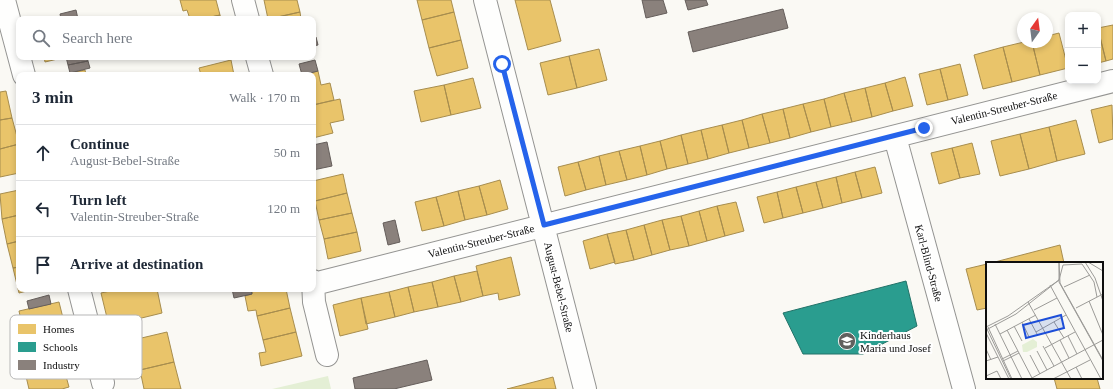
<!DOCTYPE html>
<html lang="en">
<head>
<meta charset="utf-8">
<style>
	body { margin:0; font-family:"Times New Roman",serif; background:#f2f2f3; color:#1f2937 }
	.controls { position:absolute; right:12px; top:12px; display:grid; overflow:hidden; border-radius:8px; box-shadow:0 2px 6px #0003 }
	.controls button { width:36px; height:36px; display:grid; place-items:center; padding:0; border:0; border-bottom:1px solid #e0e1e3; background:#fff; color:#1f2937; font:20px sans-serif }
	.compass { position:absolute; left:1017px; top:12px; width:36px; height:36px; border-radius:50%; background:#fff; box-shadow:0 2px 6px #0003; rotate:14deg }
	.stop { position:absolute; width:12px; height:12px; margin:-9px; border:3px solid #2563eb; border-radius:50%; background:#fff }
	.stop.end { background:#2563eb; border-color:#fff; box-shadow:0 1px 4px #0008 }
	.list { margin:0; padding:0; list-style:none }
	h2 { display:flex; justify-content:space-between; align-items:center; height:52px; margin:0; padding:0 16px; font-size:17px }
	h2 small { font-size:13px; font-weight:400; color:#747a83 }
	.list li { display:grid; grid-template-columns:26px 1fr auto; gap:12px; align-items:center; box-sizing:border-box; height:56px; padding:0 16px; border-top:1px solid #e0e1e3 }
	.list b { display:block; font-size:15px; white-space:nowrap }
	.list p { margin:0; font-size:13px; white-space:nowrap; color:#747a83 }
	.list em { font-size:13px; font-style:normal; color:#747a83 }
	.icon { flex:none; width:22px; height:22px; fill:none; stroke:currentColor; stroke-width:2; stroke-linecap:round; stroke-linejoin:round }
	.map { position:relative; flex:none; width:1113px; height:389px; overflow:hidden }
	.search { position:absolute; background:#fff; box-shadow:0 2px 6px #0003; left:16px; top:16px; width:300px; height:44px; display:flex; align-items:center; gap:10px; box-sizing:border-box; padding:0 14px; border-radius:8px; color:#747a83; font-size:15px }
	.panel { position:absolute; background:#fff; box-shadow:0 2px 6px #0003; left:16px; top:72px; width:300px; height:220px; border-radius:8px }
	.map>svg:first-child { display:block }
	.green { fill:#e4efd5 }
	.homes { fill:#e9c46a; stroke:#a78d4e }
	.schools { fill:#2a9d8f; stroke:#227268 }
	.industry { fill:#8a817c; stroke:#655e5b }
	.lines { fill:none; stroke-linecap:round; stroke-linejoin:round }
	.street-casing { stroke:#949492; stroke-width:24 }
	.street { stroke:#fefefd; stroke-width:22 }
	.route { stroke:#2563eb; stroke-width:5 }
	.labels { text-anchor:middle; dominant-baseline:central; stroke-width:4; stroke-linejoin:round; paint-order:stroke }
	.street-label { font-size:11px; fill:#0e0e0e; stroke:#fff }
	.poi-label { font-size:11px; fill:#0e0e0e; stroke:#fff; text-anchor:start }
	.inset-road { fill:none; stroke:#9c9b98; stroke-width:1 }
	.view { fill:#1d4ed8; fill-opacity:0.15; stroke:#1d4ed8; stroke-width:2 }
	.inset-edge { fill:none; stroke:#0e0e0e; stroke-width:2 }
	.key { fill:#fff; stroke:#b7b7b7; stroke-width:1 }
	.key-label { font-size:11px; fill:#0e0e0e }
</style>
</head>
<body>
<div class="map">
<svg width="1113" height="389" viewBox="0 0 1113 389">
	<rect width="100%" height="100%" fill="#faf9f4"/>
	<path class="green" d="M328,376L331,389H272Z"/>
	<path class="homes" d="M180,0H216L220,15L202,19H190L187,10L183,11Z
		M264,0H297L300,12L268,19Z
		M417,0H451L454,12L422,20Z
		M515,0H550L561,41L528,50Z
		M300,12L301,19H270Z
		M454,12L461,40L429,48L422,20Z
		M220,15L221,19H202Z
		M1113,25V59L1106,61L1098,28Z
		M1098,30L1106,61L1098,63Z
		M1059,33L1068,68L1040,75L1032,42H1047V36Z
		M461,40L468,68L437,76L429,48Z
		M1024,42H1032L1040,75L1012,82L1003,47Z
		M1003,47L1012,82L983,89L974,55Z
		M599,49L607,80L577,88L569,56Z
		M569,56L577,88L548,95L540,63Z
		M44,57H66L45,62Z
		M231,60L234,75H201L199,68Z
		M960,64L968,95L948,100L940,69Z
		M940,69L948,100L927,105L919,74Z
		M85,70L86,75H61L70,73Z
		M318,71L321,85L330,83L334,100L313,105V75H301Z
		M905,77L913,106L893,111L885,83Z
		M473,78L481,108L451,115L444,85Z
		M885,83L893,111L872,117L865,88Z
		M444,85L451,115L421,122L414,91Z
		M865,88L872,117L852,122L844,93Z
		M6,91L12,118L0,120V92Z
		M844,93L852,122L831,127L824,99Z
		M340,99L344,120L330,123L333,133L313,138V105Z
		M824,99L831,127L811,132L803,104Z
		M803,104L811,132L790,138L783,109Z
		M1112,105L1113,139L1099,143L1091,110Z
		M783,109L790,138L770,143L762,114Z
		M762,114L770,143L749,148L742,120Z
		M12,118L19,144L0,149V120Z
		M742,120L749,148L729,153L722,125Z
		M1076,120L1085,154L1057,161L1049,127Z
		M722,125L729,153L708,159L701,130Z
		M1049,127L1057,161L1029,169L1020,134Z
		M701,130L708,159L688,164L681,135Z
		M1020,134L1029,169L1000,176L991,141Z
		M681,135L688,164L667,169L660,141Z
		M660,141L667,169L647,175L640,146Z
		M972,143L980,174L960,178L952,148Z
		M19,144V173L0,177V149Z
		M640,146L647,175L627,180L619,151Z
		M952,148L960,178L939,184L931,153Z
		M619,151L627,180L606,185L599,156Z
		M599,156L606,185L586,190L578,162Z
		M578,162L586,190L565,196L558,167Z
		M875,167L882,193L862,198L855,172Z
		M855,172L862,198L842,203L836,177Z
		M343,174L347,193L315,201L313,181Z
		M836,177L842,203L823,208L816,182Z
		M500,180L508,209L487,215L479,186Z
		M816,182L823,208L803,213L796,187Z
		M479,186L487,215L465,220L458,191Z
		M796,187L803,213L783,218L777,192Z
		M19,190V215L2,219L0,194Z
		M458,191L465,220L444,226L436,197Z
		M777,192L783,218L764,223L757,197Z
		M347,193L352,213L319,220L315,201Z
		M436,197L444,226L422,231L415,202Z
		M736,202L744,231L725,236L717,206Z
		M717,206L725,236L707,241L699,211Z
		M699,211L707,241L689,246L681,216Z
		M352,213L357,232L324,239L319,220Z
		M19,215V241L7,244L2,219Z
		M681,216L689,246L670,250L662,220Z
		M662,220L670,250L652,255L644,225Z
		M644,225L652,255L634,260L626,230Z
		M626,230L634,260L615,264L607,234Z
		M357,232L361,251L328,259L324,239Z
		M607,234L615,262L590,269L583,241Z
		M19,241V267L13,268L7,244Z
		M1060,245L1064,263H991Z
		M511,257L520,295L499,300L498,293L483,296L476,266Z
		M987,264V308L977,310L966,269Z
		M19,267V289H35L19,293L13,268Z
		M477,271L483,296L461,302L454,276Z
		M454,276L461,302L438,307L432,282Z
		M432,282L438,307L414,312L408,287Z
		M408,287L414,312L395,317L389,292Z
		M119,289H157L162,313L109,326L101,293Z
		M263,289H286L290,308L257,316L256,310L248,311L245,296L252,294V292Z
		M389,292L395,317L366,324L361,298Z
		M361,298L368,329L340,336L333,305Z
		M59,302L67,334L26,343L19,311Z
		M290,308L296,332L263,340L257,316Z
		M167,332L174,362L140,370L133,340Z
		M296,332L302,356L261,366L259,353L266,352L263,340Z
		M61,358L69,387L62,389H29L24,368Z
		M174,362L181,389H144L140,370Z
		M553,377L556,389H507Z
		M1054,378H1097L1100,389H1057Z"/>
	<path class="schools" d="M906,281L917,326L863,354H803L783,313Z"/>
	<path class="industry" d="M642,0H663L667,13L646,18Z
		M685,0H706L708,5L688,10Z
		M783,9L788,28L693,52L688,32Z
		M76,10L78,19H61L60,14Z
		M316,37L318,45L313,46V38Z
		M66,57H87L88,61L68,65Z
		M315,60L318,71L302,75L299,64Z
		M88,61L90,68L70,73L68,65Z
		M327,142L332,166L313,170V145Z
		M395,220L400,242L388,245L383,223Z
		M232,289H251L252,294L234,298Z
		M49,295L51,304L29,309L27,301Z
		M427,360L432,380L394,389H355L353,378Z"/>
	<g class="lines">
		<defs>
			<path id="street" d="M4,0L24,75
				M243,0L248,19
				M485,0L585,389
				M257,57L262,75
				M895,137L964,389
				M313,281L314,302L327,355
				M314,284L1113,81
				M79,289L103,383"/>
		</defs>
		<use href="#street" class="street-casing"/>
		<use href="#street" class="street"/>
	</g>
	<g class="lines">
		<path class="route" d="M502,64L544,225L924,128"/>
	</g>
	<defs>
		<symbol id="school-disc" viewBox="-11 -11 22 22"><circle r="9.5" fill="#61605e" stroke="#fff"/><path d="M0-5L7-2L0 1L-7-2ZM-4 1L0 2.5L4 1V4Q0 6-4 4Z" fill="#fff"/></symbol>
	</defs>
	<g fill-rule="evenodd">
		<use href="#school-disc" x="837" y="331" width="20" height="20"/>
	</g>
	<g class="labels">
		<g class="street-label">
			<text transform="translate(1004 108) rotate(-14)">Valentin-Streuber-Straße</text>
			<text transform="translate(481 241) rotate(-14)">Valentin-Streuber-Straße</text>
			<text transform="translate(929 263) rotate(75)">Karl-Blind-Straße</text>
			<text transform="translate(559 287) rotate(76)">August-Bebel-Straße</text>
		</g>
		<g class="poi-label">
			<text x="860" y="335">Kinderhaus<tspan x="860" dy="13">Maria und Josef</tspan></text>
		</g>
	</g>
	<g transform="translate(986 262)">
		<rect width="117" height="117" fill="#faf9f4"/>
		<path d="M47,77L51,80V85L41,90H37L36,83Z" fill="#e4efd5"/>
		<path class="inset-road" d="M73,0V20L117,99M73,0L74,21L117,98M99,0L109,16L117,39M102,0L117,9M64,23L115,117M78,25L104,13M103,39L117,73M42,40L85,117M90,46L117,32M48,48L71,36M43,57L51,72M36,60L43,75M68,60L78,76M9,62L36,117M28,64L36,79M0,65L22,54L73,18M0,65L25,117M2,65L26,117M0,68L30,52L73,18L77,3L96,2L108,20L111,35M21,68L46,116M50,70L80,53M0,71L23,117M14,72L50,53M82,74L91,92M74,78L83,96M57,84L68,104M59,86L89,70M0,87L5,98M51,89L61,108M44,93L54,112M16,97L32,89M0,99L12,95M17,99L33,91M90,105L96,117M0,114L11,109L15,117M44,117L117,78M67,117L104,98"/>
		<path class="view" d="M75,53L78,66L40,76L37,63Z"/>
		<rect width="117" height="117" class="inset-edge"/>
	</g>
	<rect x="10" y="315" width="132" height="64" rx="6" class="key"/>
	<rect x="18" y="324" width="18" height="10" fill="#e9c46a"/>
	<rect x="18" y="342" width="18" height="10" fill="#2a9d8f"/>
	<rect x="18" y="360" width="18" height="10" fill="#8a817c"/>
	<g class="key-label">
		<text x="43" y="333">Homes</text>
		<text x="43" y="351">Schools</text>
		<text x="43" y="369">Industry</text>
	</g>
</svg>
<div class="controls">
<button>+</button>
<button>−</button>
</div>
<svg class="compass" viewBox="-18 -18 36 36"><path d="M0-13l5 13h-10z" fill="#e53935"/><path d="M0 13l5-13h-10z" fill="#747a83"/></svg>
<div class="stop" style="left:502px;top:64px"></div>
<div class="stop end" style="left:924px;top:128px"></div>
<div class="search"><svg class="icon" aria-label="search" viewBox="0 0 24 24"><circle cx="10" cy="10" r="6"/><path d="M15 15l6 6"/></svg>Search here</div>
<section class="panel">
<h2>3 min<small>Walk · 170 m</small></h2>
<ul class="list">
<li><svg class="icon" aria-label="ahead" viewBox="0 0 24 24"><path d="M12 20V5M6 11l6-6 6 6"/></svg><div><b>Continue</b><p>August-Bebel-Straße</p></div><em>50 m</em></li>
<li><svg class="icon" aria-label="left" viewBox="0 0 24 24"><path d="M17 20v-9H6M10 6l-5 5 5 5"/></svg><div><b>Turn left</b><p>Valentin-Streuber-Straße</p></div><em>120 m</em></li>
<li><svg class="icon" aria-label="arrive" viewBox="0 0 24 24"><path d="M6 21V4h12l-3 4 3 4H6"/></svg><div><b>Arrive at destination</b></div></li>
</ul>
</section>
</div>
</body>
</html>
